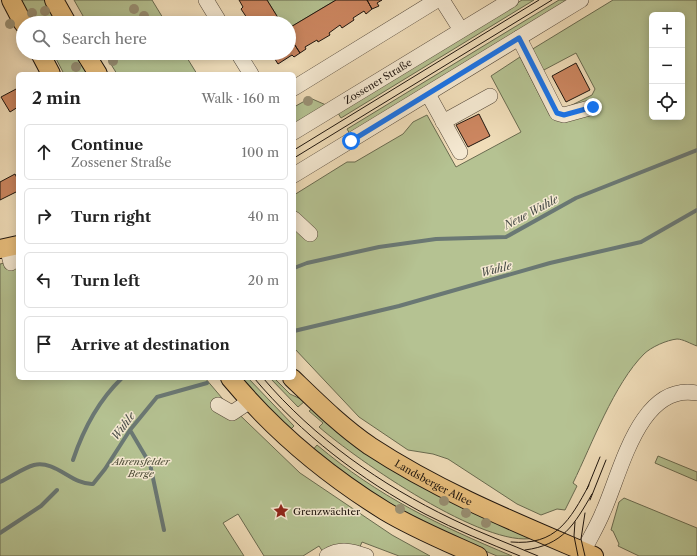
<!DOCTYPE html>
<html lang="en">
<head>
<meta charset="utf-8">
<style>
	body { margin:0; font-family:"Libre Caslon Text",serif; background:#f6f6f6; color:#222 }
	.controls { position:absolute; right:12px; top:12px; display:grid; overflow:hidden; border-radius:6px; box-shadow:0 2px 10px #0003 }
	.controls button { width:36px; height:36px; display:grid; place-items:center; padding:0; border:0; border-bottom:1px solid #e0e0e0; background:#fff; color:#222; font:20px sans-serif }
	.stop { position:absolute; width:12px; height:12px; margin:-9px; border:3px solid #1a73e8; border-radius:50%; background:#fff }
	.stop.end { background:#1a73e8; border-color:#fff; box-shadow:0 1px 4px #0008 }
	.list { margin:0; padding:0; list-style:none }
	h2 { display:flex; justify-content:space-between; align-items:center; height:52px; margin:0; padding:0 16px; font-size:17px }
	h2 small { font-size:13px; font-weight:400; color:#767676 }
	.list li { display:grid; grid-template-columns:26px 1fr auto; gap:12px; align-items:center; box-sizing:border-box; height:56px; margin:0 8px 8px; padding:0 8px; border:1px solid #e0e0e0; border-radius:6px }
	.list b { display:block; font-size:15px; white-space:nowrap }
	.list p { margin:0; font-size:13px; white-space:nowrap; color:#767676 }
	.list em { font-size:13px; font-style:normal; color:#767676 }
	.icon { flex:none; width:22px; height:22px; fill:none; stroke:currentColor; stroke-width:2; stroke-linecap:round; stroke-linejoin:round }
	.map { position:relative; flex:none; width:697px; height:556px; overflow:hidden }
	.search { position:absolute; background:#fff; box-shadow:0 2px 10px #0003; left:16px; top:16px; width:280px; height:44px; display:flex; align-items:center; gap:10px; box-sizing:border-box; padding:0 14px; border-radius:22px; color:#767676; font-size:15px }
	.panel { position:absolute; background:#fff; box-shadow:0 2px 10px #0003; left:16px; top:72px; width:280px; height:308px; border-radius:6px }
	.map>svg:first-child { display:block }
	.green { fill:#b5c292; stroke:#696b50; fill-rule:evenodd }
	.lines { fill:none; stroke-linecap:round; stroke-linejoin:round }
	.stream { stroke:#6a7874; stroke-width:4 }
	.building { fill:#cc8660; stroke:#1d140d }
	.minor-casing { stroke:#524638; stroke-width:16 }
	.major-casing { stroke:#1d140d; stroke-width:20 }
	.minor { stroke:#f5e9d2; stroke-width:15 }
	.major { stroke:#e8be7c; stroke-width:18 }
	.tram { stroke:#1d140d; stroke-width:1 }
	.tree { fill:#999074 }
	.route { stroke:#1a73e8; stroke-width:5 }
	.labels { text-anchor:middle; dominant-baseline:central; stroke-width:3; stroke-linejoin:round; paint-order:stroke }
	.street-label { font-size:10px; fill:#1d140d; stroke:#f5e9d2 }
	.park-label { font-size:10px; font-style:italic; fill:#52513c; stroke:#f5e9d2 }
	.poi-label { font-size:10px; fill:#1d140d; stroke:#f5e9d2; text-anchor:start }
	.water-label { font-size:11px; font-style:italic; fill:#4a4e49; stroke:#f5e9d2 }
</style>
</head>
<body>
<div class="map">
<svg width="697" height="556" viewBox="0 0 697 556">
	<rect width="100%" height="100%" fill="#f0ddb9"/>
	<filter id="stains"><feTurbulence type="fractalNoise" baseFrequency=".005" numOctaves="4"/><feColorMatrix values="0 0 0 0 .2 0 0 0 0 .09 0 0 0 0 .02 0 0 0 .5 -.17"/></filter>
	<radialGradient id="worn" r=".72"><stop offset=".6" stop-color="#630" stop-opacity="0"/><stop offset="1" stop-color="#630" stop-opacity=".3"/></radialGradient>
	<path class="green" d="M17,0H46L59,23H33Z
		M74,0H152L166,23H87Z
		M267,0H336L289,28V23H277L280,21Z
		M522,0H534L341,118L338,113Z
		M559,0H570L350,134L347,129Z
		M613,0H697V346C691,344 683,339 677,339C667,340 651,347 644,354C614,384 592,444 573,483L577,486L565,510L557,509L541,515L517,504L448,459L433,454L408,450L359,417L294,348V195L347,162H355L403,134L413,122L427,115L456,167L521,132L491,76L520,57L550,116L592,95L595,89L576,53L542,71L531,50ZM652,15H682V117H652Z
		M53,53H76L88,74H64Z
		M104,53H184L197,74H117Z
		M310,98L326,105L294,124V107Z
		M18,260V378H205L222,398L300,473L392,535L430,556H399L362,542L359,549L323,552L319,546L303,556H264L238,514L223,523L244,556H0V264Z
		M238,378H248L294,426L289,431Z
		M270,378H274L290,394L305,401L298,407Z
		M313,408L534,538C485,549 357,460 319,427L323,423L309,411Z
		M317,445C379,497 438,525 512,556H497L455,538L381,500L312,451Z
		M658,456L697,472V481L655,463Z
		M624,498L697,528V556H639L618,546L619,544L613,531L611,530L619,502Z"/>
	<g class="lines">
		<path class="stream" d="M294,268L307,263L379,247L436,239L506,237L576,198L697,150
			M294,331L399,306L550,263L641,242L697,210
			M130,430L150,464L164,530
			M73,460C83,430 99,400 122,378
			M0,482C11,477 23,468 34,465C56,460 72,485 93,484L105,469L130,430L157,397L207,383
			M0,533L41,506L57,490"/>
	</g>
	<path class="building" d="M239,0H267L280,21L277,23H253L251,20L249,21L241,9L243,7Z
		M336,0H367L372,9L366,14L364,11L353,18L354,20L342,28L340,25L329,33L330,35L318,42L317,40L305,47L306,49L300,53L289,36V28Z
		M367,0H382L377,3L379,6L372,9Z
		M289,36L300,53L294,57L292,55L278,64L271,53H289Z
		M576,63L590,90L566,102L552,76Z
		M18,88V107L10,112L1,97Z
		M479,114L490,136L468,147L456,125Z
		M15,174L18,180V191L0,200V182Z"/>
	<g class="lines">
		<defs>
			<g id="minor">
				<path d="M206,0L220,23"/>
				<path d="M442,0L461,30"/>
				<path d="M519,38L557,113L564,115L593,107"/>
				<path d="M238,53L251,74"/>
				<path d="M294,88L437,0"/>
				<path d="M428,94L460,152"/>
				<path d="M443,122L490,96"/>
				<path id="s1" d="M294,132L511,0"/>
				<path d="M294,175L581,0"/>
				<path d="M294,219L310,234"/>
				<path d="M7,247L11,263"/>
				<path d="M218,405L232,413L250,401"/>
				<path d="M327,556C340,548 352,551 366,556"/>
				<path d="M581,556C588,541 597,527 603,512C621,473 639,382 697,393"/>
			</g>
			<g id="major">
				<path d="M11,0L23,23"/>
				<path d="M54,0L67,23"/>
				<path d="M40,53L51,74"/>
				<path d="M85,53L98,74"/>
				<path d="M0,249L18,245"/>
				<path d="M230,378C274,431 327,475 385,511C415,529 447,542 478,556"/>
				<path id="s2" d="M292,378C317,402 341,426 370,446C440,492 517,523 594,556"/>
			</g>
		</defs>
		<use href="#minor" class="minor-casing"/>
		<use href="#major" class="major-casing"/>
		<use href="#minor" class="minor"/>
		<use href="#major" class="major"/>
		<path class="tram" d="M294,150L539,0
			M294,158L552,0
			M254,378C301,434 361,480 425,514C456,530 488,543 520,556
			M263,378C314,438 381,485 452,519C480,533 510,544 538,556
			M587,489L600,457
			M590,500L606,460
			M585,513L581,539L585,556
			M575,522L574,536L578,556
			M511,542C556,546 570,520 589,485
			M525,550C563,545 574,525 592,494"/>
	</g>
	<g class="tree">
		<circle cx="134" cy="9" r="5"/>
		<circle cx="45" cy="11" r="5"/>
		<circle cx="32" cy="13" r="5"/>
		<circle cx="144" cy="16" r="5"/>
		<circle cx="10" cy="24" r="5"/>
		<circle cx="113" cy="61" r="5"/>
		<circle cx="76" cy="67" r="5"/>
		<circle cx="308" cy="101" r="5"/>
		<circle cx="444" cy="501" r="5"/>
		<circle cx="400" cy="509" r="5"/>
		<circle cx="466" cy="513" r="5"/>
		<circle cx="486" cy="523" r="5"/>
	</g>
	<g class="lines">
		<path class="route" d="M351,141L519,38L557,113L564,115L593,107"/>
	</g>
	<defs>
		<symbol id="sight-bare" viewBox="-9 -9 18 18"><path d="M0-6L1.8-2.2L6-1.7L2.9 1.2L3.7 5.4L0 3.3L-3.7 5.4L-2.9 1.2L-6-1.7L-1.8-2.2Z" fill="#8f2418" stroke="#f5e9d2" stroke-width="2.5" paint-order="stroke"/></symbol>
	</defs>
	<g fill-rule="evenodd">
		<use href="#sight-bare" x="270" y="500" width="22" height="22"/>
	</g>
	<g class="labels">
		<g class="street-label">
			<text stroke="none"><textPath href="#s1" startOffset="98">Zossener Straße</textPath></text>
			<text stroke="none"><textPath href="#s2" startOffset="177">Landsberger Allee</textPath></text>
		</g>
		<g class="park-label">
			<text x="141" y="461">Ahrensfelder<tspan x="141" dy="12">Berge</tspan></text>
		</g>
		<g class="poi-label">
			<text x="293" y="511">Grenzwächter</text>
		</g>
		<g class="water-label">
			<text transform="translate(531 212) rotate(-28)">Neue Wuhle</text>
			<text transform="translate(496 269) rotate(-14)">Wuhle</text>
			<text transform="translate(123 426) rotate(-53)">Wuhle</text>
		</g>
	</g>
	<rect width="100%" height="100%" filter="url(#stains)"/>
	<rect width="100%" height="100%" fill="url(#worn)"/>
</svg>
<div class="controls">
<button>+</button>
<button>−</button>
<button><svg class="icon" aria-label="locate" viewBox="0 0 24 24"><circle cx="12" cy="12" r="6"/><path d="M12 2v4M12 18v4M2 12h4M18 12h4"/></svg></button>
</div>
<div class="stop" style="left:351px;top:141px"></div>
<div class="stop end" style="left:593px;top:107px"></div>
<div class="search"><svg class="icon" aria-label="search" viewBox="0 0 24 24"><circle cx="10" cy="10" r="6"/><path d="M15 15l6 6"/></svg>Search here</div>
<section class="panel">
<h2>2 min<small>Walk · 160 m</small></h2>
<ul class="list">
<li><svg class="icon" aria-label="ahead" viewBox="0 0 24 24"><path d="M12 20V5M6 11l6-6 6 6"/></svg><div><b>Continue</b><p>Zossener Straße</p></div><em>100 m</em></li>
<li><svg class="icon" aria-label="right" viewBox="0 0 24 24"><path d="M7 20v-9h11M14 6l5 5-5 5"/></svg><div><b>Turn right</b></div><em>40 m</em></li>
<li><svg class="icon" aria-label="left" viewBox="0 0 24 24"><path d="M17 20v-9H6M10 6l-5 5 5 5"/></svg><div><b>Turn left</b></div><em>20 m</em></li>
<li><svg class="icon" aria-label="arrive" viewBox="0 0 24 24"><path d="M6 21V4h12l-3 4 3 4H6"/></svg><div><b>Arrive at destination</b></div></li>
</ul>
</section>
</div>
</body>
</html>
